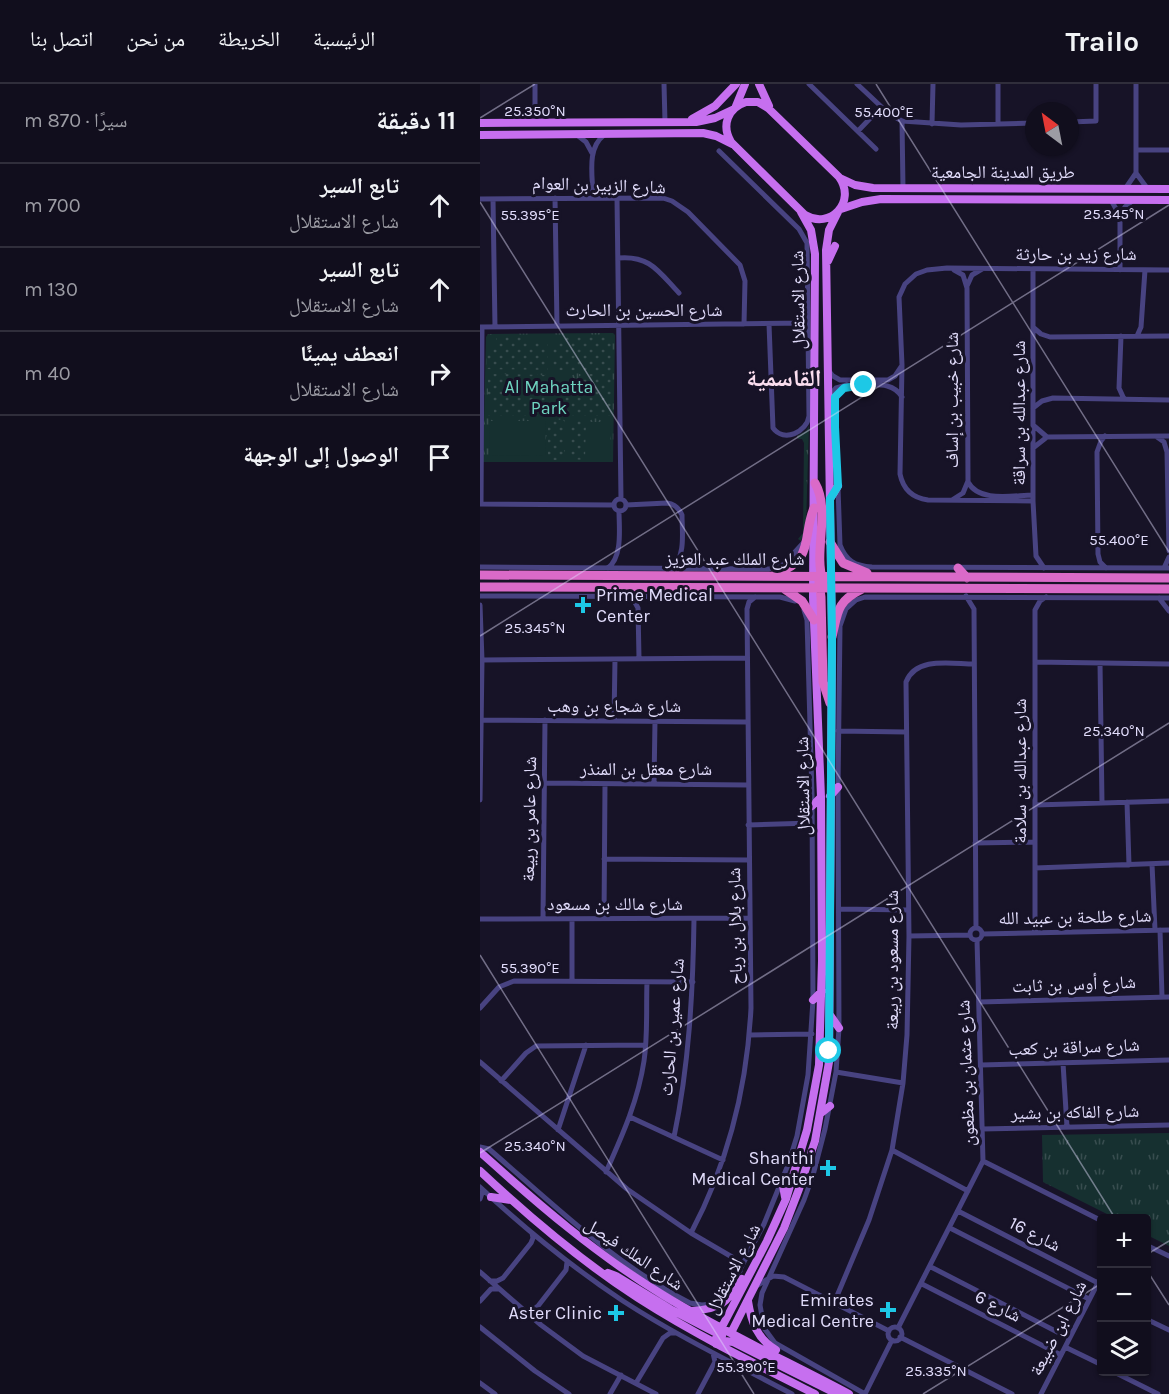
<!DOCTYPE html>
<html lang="ar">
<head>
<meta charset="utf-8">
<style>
	body { margin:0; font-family:Karla,"Noto Naskh Arabic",sans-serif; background:#1e1c2a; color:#f1f3f6; direction:rtl }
	.controls { position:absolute; right:18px; bottom:18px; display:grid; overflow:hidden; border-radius:6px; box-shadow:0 2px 4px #0004 }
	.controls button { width:54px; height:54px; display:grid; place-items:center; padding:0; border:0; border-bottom:2px solid #302e3b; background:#110e1d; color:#f1f3f6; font:30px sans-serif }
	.compass { position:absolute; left:545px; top:18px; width:54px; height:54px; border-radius:50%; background:#110e1d; box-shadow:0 2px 4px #0004; rotate:328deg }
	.stop { position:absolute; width:18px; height:18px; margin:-14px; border:4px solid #1dc8e6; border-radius:50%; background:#fff }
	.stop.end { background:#1dc8e6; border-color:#fff; box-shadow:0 2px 6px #0008 }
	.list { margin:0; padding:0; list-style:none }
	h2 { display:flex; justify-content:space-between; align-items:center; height:78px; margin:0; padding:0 24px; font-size:26px }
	h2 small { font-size:20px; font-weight:400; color:#9c9ca4 }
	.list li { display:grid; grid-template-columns:39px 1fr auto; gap:18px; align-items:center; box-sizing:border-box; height:84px; padding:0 24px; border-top:2px solid #302e3b }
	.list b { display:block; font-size:22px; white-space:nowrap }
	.list p { margin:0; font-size:20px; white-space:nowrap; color:#9c9ca4 }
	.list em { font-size:20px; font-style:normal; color:#9c9ca4 }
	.icon { flex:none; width:33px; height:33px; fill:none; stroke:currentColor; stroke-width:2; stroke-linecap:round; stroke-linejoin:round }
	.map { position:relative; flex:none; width:689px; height:1310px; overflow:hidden; direction:ltr }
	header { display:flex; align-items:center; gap:36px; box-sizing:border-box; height:84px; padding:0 30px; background:#110e1d; border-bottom:2px solid #302e3b }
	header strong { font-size:28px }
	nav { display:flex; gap:33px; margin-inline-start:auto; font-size:21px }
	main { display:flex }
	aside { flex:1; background:#110e1d }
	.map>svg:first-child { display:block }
	.grass { fill:url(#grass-tufts) }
	.garden { fill:url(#garden-dots) }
	.pitch { fill:#163030 }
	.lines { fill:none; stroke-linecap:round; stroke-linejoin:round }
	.minor { stroke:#484381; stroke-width:5 }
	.primary { stroke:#c66fef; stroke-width:8 }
	.trunk { stroke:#da6ac8; stroke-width:9 }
	.route { stroke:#1dc8e6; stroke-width:8 }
	.ticks { fill:none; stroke:#e1dcfb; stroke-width:1.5; stroke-opacity:0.45 }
	.poi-dot { fill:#1dc8e6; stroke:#171327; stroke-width:2 }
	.labels { text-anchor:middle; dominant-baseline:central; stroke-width:6; stroke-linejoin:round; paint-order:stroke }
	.street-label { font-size:18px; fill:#e1dcfb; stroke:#171327 }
	.park-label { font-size:18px; fill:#6fd4c0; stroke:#171327 }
	.poi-label { font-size:18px; fill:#e1dcfb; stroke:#171327; text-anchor:end }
	.district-label { font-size:24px; font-weight:bold; fill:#fbdeef; stroke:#171327 }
	.ticks-label { font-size:15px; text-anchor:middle; fill:#e1dcfb; stroke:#171327; stroke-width:6; stroke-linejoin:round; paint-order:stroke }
</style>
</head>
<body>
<header>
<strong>Trailo</strong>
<nav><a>الرئيسية</a><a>الخريطة</a><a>من نحن</a><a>اتصل بنا</a></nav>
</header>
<main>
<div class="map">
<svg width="689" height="1310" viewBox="0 0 689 1310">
	<defs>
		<pattern id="grass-tufts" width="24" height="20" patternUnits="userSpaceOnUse" patternTransform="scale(1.5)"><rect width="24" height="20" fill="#163030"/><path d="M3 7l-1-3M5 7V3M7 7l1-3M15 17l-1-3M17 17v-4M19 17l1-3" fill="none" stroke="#384d4f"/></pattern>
		<pattern id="garden-dots" width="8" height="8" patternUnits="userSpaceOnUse" patternTransform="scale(1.5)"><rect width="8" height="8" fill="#163030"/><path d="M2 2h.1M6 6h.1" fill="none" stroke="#384d4f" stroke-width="1.8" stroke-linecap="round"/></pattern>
	</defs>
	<rect width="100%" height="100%" fill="#171327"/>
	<path class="grass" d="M133,249L135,251L133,378H3L6,253L8,250Z
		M329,342L326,442L321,457L318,455L323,449L324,359L322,355H318L317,352L326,347Z
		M689,1049V1162L667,1151L666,1134H635L563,1098L562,1051Z"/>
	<path class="garden" d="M54,252H59V258H68V286L7,285V264H16V253H46V258H53Z
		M81,252L132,251V287L72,286V257H81Z
		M8,290L67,291V330L63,332H8V328H14V316H8Z
		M99,290H132V332H70V328H81V309H99Z
		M68,335L83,336L84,337V376H68Z
		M90,336H106L105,376L89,375Z"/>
	<path class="pitch" d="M10,337H66L65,372L9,371Z
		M107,338H131L130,376H107Z"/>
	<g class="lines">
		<path class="minor" d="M55,0V30L59,38
			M184,0L185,38
			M329,0L396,65
			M377,0L408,29L422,37L481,41L554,39
			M518,0V40
			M422,37L423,104
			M590,38L616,37V0
			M452,40L453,0
			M378,47L401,23
			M97,51L106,58L112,69
			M656,66H689
			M239,67L319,145L327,159L329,332C327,348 304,359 293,344L289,240
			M656,89L667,104
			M645,105L656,89V0
			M75,114L77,242
			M113,114C113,93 106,65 124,51
			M137,114L141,415
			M0,115L183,114L192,117L208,128L260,181L265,197L264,240
			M13,115L15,243
			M631,116L640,132V186
			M640,132L645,123L652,117
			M138,174C170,171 179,188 199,209
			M553,185V417L556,472L564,484
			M487,202L492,191L502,185
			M0,243L327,239
			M554,244L561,250L570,253L689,252
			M641,252L639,304L644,315
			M657,252L661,243L665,186
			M348,286L353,292L360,296H408L415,292L421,283
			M382,301C397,301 413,298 422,313
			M384,301L360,306L355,317L360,461C366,477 375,482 392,483L689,484
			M350,311L356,304L367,301
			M553,324L562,317L573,314L689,316
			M553,341L567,353
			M625,352L621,357L617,368L618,470L620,478L626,484
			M677,353L684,358L687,368L689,467
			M553,364L567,353L689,352
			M488,398C499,419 534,411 553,411
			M134 421a6 6 0 1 1 12 0a6 6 0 1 1-12 0Z
			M472,416L483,409L488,397L487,204L483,191L474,186
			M553,417L448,416C433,414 423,405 420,390L422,281L419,213L425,200L436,190L447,186L467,184L689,186
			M0,420L133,421
			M1,420L2,243
			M146,421L187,419C195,420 199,424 202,431C202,448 206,472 192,484
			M0,483L289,485L304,480L325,457
			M128,484C143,472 139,444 139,427
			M684,484L689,473
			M0,512L300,513L315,517
			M486,512L494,525L496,844
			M152,513L158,524L159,574
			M679,514L689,527
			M0,521L2,576L0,716
			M2,576L267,574
			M555,578L689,580
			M620,579L622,719
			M1,636L267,638
			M134,637L135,575
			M358,647L426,648
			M65,699L267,701
			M174,700L175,637
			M647,718L649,781
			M555,721L689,717
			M268,741L332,739
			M495,759L555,758
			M124,775L269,776
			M672,780L675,846
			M555,784L689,779
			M360,825L428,826
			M0,835L269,834
			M63,835L65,636
			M92,835V897
			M124,835L125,700
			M490 850a6 6 0 1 1 12 0a6 6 0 1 1-12 0Z
			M680,846L682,913
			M555,849V526L560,517L566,513
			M502,850L689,846
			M429,852L490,851
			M499,918L689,913
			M0,924L19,903L34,897L213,898
			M270,951L332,950
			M0,978L147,1105L211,1149L252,1173L260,1187
			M583,979L587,1043
			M501,981L689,976
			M356,988L423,999
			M21,997L46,969L56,962L165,961
			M150,1033L243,1076
			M502,1045L689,1041
			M78,1046L106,961
			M194,1053C209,981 213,908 214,835
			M0,1063L9,1065C73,1120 134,1180 210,1219L222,1221L231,1220
			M412,1066L488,1107
			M503,1077L622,1137
			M126,1088C142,1052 158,1017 164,977C168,951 166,924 167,898
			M0,1103C45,1145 92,1183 143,1217C197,1252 255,1280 312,1310
			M0,1115L3,1106
			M478,1127L618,1199
			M470,1144L609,1215
			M211,1149C248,1079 267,1003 271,924L267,525L269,518L275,513
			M666,1161L689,1172
			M451,1183L589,1254
			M0,1188L61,1241L103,1272L176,1310
			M10,1197H17L23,1194L51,1159L53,1154L52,1149
			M442,1200L581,1271
			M276,1202L293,1192L304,1193L409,1247
			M247,1210L284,1140L308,1081L317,1052L328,991L333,916L332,711L327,536L324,526
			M0,1217L11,1205H18
			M354,1219L389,1136L412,1066L423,999L427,951L429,852L426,598C436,572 472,580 494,580
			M47,1229L58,1222L86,1186L87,1178
			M666,1235L689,1246
			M0,1243L55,1287L89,1310
			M408 1250a7 7 0 1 1 14 0a7 7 0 1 1-14 0Z
			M418,1244L503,1077L497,856
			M420,1253L532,1310
			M585,1263L622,1281
			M634,1288L678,1310
			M0,1299L15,1310
			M156,1299L183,1254L190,1249H196
			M130,1310L141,1291
			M218,1310L235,1278L233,1269
			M385,1310L295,1259L284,1244L280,1221L282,1209L324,1116L333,1091L345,1045L356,988L359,944L358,703L360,542L366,525L376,516L385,513L689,514
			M385,1310L412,1256
			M561,1310L622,1191"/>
		<path class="primary" d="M279,0L289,22
			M266,18H278L288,24L359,93C377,118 350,146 325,131L251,58C241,41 248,24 266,18Z
			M256,22L265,0
			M212,35L235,22L256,0
			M0,39L216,38L235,34L252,26
			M0,51L223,49L236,52L252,60
			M360,94L375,101L393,104L689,105
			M361,125L382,118L401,115L689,116
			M348,177L355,162
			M350,415L358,402
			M350,712L358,703
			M332,722L341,713
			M333,916L342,907
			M350,931L359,944
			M340,1030L350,1022
			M0,1068C58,1120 117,1171 183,1211C243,1248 307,1277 369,1310
			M0,1087C49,1133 101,1177 158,1214C214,1250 275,1280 335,1310
			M302,1096L305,1113
			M11,1113L31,1116
			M128,1189L136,1192L190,1225L242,1252
			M268,1217C271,1237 277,1255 296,1266
			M211,1227C241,1225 247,1219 262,1195
			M251,1249L304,1144L319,1105L335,1057L349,978L352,553L346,166L349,146L358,128
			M234,1258L287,1157L306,1115L327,1046L339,981L342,877L341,713L333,513L335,170L331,146L321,128
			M236,1260L245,1257L253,1258L357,1310"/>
		<path class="trunk" d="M335,399C351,427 333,468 343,497
			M350,458L363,479L387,489
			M478,484L487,494
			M296,489C335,477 322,452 334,424
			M0,491L689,494
			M339,498L341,513L343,598L350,619
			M0,503L689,505
			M303,504L322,517L334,536
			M352,553C358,528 356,518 382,505"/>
	</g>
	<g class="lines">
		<path class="route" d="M349,967L352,553L350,415L358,402L355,343V313L364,304L384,301"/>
	</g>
	<path class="ticks" d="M396,0L689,468M0,34L55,0M0,118L635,1134M0,552L689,121M0,871L274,1310M0,1069L689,639M666,1171L689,1157M666,1185L689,1221M443,1310L622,1199"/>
	<g class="poi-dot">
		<path d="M100 512h6v6h6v6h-6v6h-6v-6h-6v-6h6z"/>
		<path d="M345 1075h6v6h6v6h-6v6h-6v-6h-6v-6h6z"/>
		<path d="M405 1217h6v6h6v6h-6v6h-6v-6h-6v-6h6z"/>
		<path d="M133 1220h6v6h6v6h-6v6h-6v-6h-6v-6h6z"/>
	</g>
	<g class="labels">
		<g class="street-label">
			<text x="523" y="88">طريق المدينة الجامعية</text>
			<text transform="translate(119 101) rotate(2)">شارع الزبير بن العوام</text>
			<text x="596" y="170">شارع زيد بن حارثة</text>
			<text transform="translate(318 216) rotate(-91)">شارع الاستقلال</text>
			<text x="164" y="226">شارع الحسين بن الحارث</text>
			<text transform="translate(472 316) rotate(-90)">شارع خبيب بن إساف</text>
			<text transform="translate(539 329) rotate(-90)">شارع عبدالله بن سراقة</text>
			<text x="255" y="475">شارع الملك عبد العزيز</text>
			<text x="134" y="622">شارع شجاع بن وهب</text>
			<text x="166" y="685">شارع معقل بن المنذر</text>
			<text transform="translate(540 687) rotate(-90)">شارع عبدالله بن سلامة</text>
			<text transform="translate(323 702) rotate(-91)">شارع الاستقلال</text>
			<text transform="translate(49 735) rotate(-89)">شارع عامر بن ربيعة</text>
			<text x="135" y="820">شارع مالك بن مسعود</text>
			<text transform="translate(595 833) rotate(-1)">شارع طلحة بن عبيد الله</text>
			<text transform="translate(255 842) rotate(-91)">شارع بلال بن رباح</text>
			<text transform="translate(412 876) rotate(-90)">شارع مسعود بن ربيعة</text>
			<text transform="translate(594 900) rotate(-2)">شارع أوس بن ثابت</text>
			<text transform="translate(192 943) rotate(-85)">شارع عمير بن الحارث</text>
			<text transform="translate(594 963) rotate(-2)">شارع سراقة بن كعب</text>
			<text transform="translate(486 989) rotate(-92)">شارع عثمان بن مظعون</text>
			<text transform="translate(595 1028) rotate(-1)">شارع الفاكه بن بشير</text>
			<text transform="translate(555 1150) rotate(27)">شارع 16</text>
			<text transform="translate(154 1170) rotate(34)">شارع الملك فيصل</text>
			<text transform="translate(253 1185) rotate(-63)">شارع الاستقلال</text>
			<text transform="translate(518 1222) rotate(27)">شارع 6</text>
			<text transform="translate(578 1244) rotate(-63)">شارع ابن ضبيعة</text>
		</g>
		<g class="park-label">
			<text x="69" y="303">Al Mahatta<tspan x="69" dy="21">Park</tspan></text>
		</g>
		<g class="poi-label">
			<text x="116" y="511" text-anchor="start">Prime Medical<tspan x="116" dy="21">Center</tspan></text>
			<text x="334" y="1074">Shanthi<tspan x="334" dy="21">Medical Center</tspan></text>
			<text x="394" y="1216">Emirates<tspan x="394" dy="21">Medical Centre</tspan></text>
			<text x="122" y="1229">Aster Clinic</text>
		</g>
		<g class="district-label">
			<text x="304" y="294">القاسمية</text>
		</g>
	</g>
	<g class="ticks-label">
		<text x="55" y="32">25.350°N</text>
		<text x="404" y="33">55.400°E</text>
		<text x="634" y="135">25.345°N</text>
		<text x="50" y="136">55.395°E</text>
		<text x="639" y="461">55.400°E</text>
		<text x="55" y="549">25.345°N</text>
		<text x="634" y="652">25.340°N</text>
		<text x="50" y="889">55.390°E</text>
		<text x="55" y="1067">25.340°N</text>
		<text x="266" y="1288">55.390°E</text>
		<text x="456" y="1292">25.335°N</text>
	</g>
</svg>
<div class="controls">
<button>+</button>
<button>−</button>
<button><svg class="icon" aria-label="layers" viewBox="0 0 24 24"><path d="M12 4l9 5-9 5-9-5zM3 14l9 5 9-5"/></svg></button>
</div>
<svg class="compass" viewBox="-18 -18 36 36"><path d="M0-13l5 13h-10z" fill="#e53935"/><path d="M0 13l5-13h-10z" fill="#9c9ca4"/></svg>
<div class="stop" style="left:349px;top:967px"></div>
<div class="stop end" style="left:384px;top:301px"></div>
</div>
<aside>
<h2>11 دقيقة<small>سيرًا · 870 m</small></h2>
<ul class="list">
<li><svg class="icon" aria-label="ahead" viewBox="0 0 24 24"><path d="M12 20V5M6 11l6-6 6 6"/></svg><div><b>تابع السير</b><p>شارع الاستقلال</p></div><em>700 m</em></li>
<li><svg class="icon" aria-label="ahead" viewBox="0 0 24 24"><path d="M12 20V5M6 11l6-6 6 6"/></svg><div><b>تابع السير</b><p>شارع الاستقلال</p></div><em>130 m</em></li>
<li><svg class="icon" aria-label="right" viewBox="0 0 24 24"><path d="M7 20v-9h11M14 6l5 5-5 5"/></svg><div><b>انعطف يمينًا</b><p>شارع الاستقلال</p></div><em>40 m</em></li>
<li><svg class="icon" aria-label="arrive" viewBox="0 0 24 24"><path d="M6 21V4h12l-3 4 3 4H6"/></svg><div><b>الوصول إلى الوجهة</b></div></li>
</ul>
</aside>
</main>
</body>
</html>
